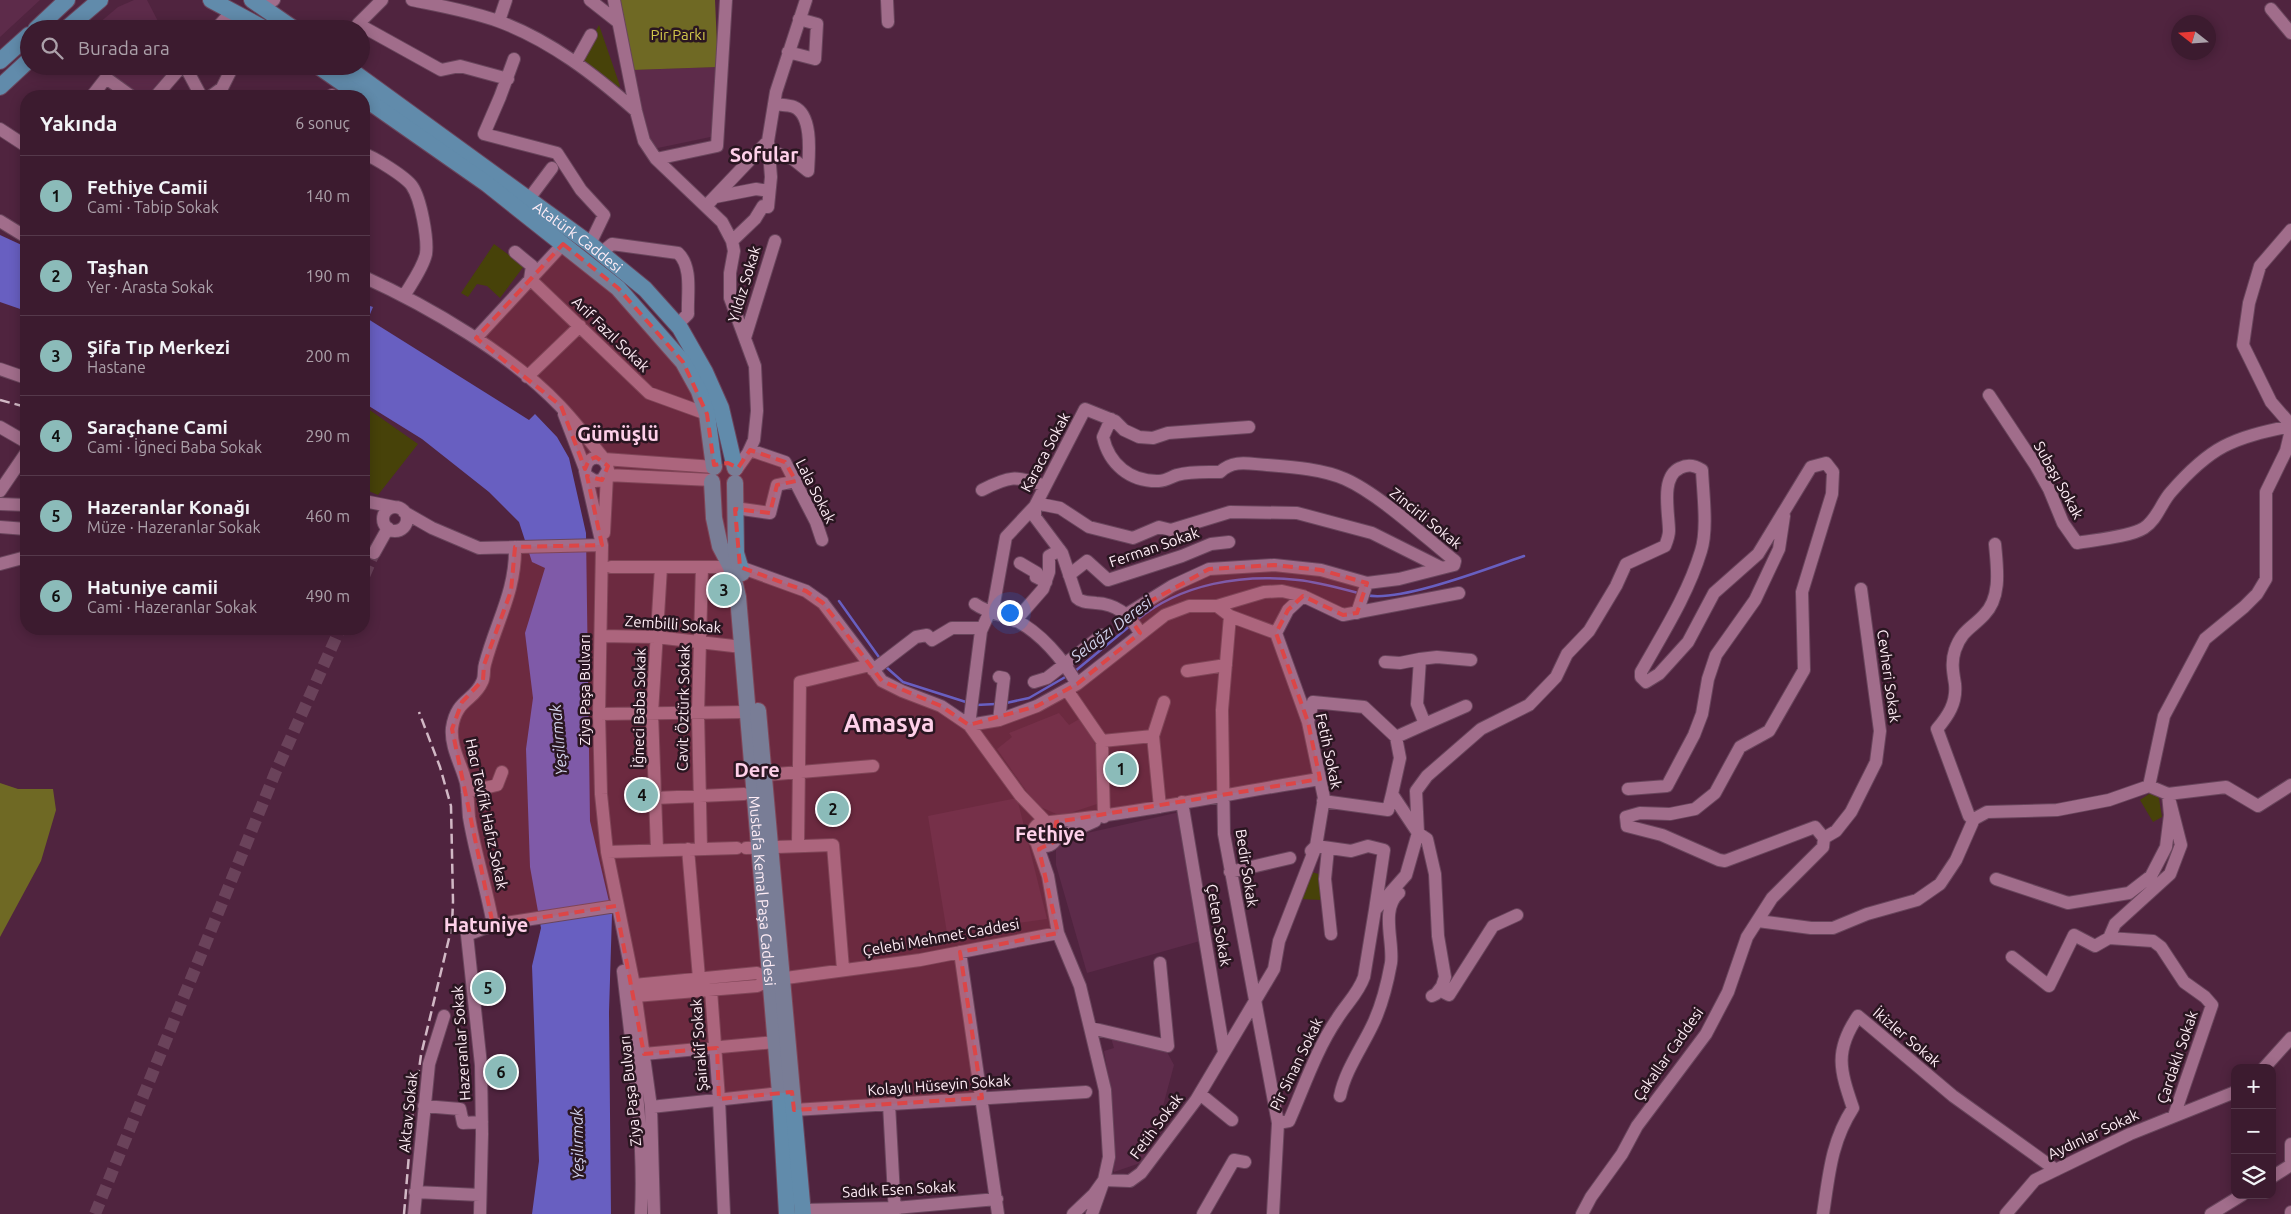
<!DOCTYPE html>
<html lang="tr">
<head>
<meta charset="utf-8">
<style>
	body { margin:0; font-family:Ubuntu,sans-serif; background:#432437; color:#f1f3f6 }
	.controls { position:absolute; right:15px; bottom:15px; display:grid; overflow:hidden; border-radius:10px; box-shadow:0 2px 12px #0003 }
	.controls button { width:45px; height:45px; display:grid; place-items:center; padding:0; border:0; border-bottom:1px solid #55394b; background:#3c1b2f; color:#f1f3f6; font:25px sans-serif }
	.compass { position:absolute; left:2171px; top:15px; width:45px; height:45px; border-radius:50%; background:#3c1b2f; box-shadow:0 2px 12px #0003; rotate:287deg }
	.you { position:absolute; left:1009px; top:612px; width:18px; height:18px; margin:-12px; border:4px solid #fff; border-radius:50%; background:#1a73e8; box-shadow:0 0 0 8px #1a73e833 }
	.badge { display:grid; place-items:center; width:32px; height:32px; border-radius:50%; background:#8bbbb9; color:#111; font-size:16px; font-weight:700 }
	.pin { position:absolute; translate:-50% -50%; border:2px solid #fff; box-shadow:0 1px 5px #0006 }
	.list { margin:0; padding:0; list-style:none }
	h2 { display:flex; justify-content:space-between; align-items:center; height:65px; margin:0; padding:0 20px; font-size:21px }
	h2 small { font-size:16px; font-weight:400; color:#aca1aa }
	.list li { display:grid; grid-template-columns:32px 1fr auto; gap:15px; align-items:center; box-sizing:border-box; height:80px; padding:0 20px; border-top:1px solid #55394b }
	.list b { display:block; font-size:19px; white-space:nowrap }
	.list p { margin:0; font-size:16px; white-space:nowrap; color:#aca1aa }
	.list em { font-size:16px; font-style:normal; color:#aca1aa }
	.icon { flex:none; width:28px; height:28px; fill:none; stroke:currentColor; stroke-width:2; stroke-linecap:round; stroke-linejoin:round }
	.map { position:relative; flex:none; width:2291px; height:1214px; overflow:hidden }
	.search { position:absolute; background:#3c1b2f; box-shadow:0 2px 12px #0003; left:20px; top:20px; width:350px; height:55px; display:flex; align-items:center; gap:12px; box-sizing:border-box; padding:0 18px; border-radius:28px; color:#aca1aa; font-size:19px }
	.panel { position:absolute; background:#3c1b2f; box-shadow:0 2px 12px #0003; left:20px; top:90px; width:350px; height:545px; border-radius:20px }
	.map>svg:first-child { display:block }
	.built { fill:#5d2b4a }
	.green { fill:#474209 }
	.forest { fill:#6f6924 }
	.water { fill:#685fc1 }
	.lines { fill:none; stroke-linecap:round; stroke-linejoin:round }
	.stream { stroke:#685fc1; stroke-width:2.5 }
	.minor-tunnel { stroke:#6a425a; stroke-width:12; stroke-dasharray:12 6; stroke-linecap:butt }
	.minor-casing { stroke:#69455c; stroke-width:14 }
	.major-casing { stroke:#69455c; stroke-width:18 }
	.minor { stroke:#a16d8b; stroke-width:12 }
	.major { stroke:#618bab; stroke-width:16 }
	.rail { stroke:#d1b8c5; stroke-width:2.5; stroke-dasharray:10 5; stroke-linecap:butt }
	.marked { fill:#dc4647; fill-opacity:0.2; stroke:#dc4647; stroke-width:4; stroke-dasharray:10 6; stroke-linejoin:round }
	.labels { text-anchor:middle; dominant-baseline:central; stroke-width:5; stroke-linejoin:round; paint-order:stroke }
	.park-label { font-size:15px; fill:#d2c74b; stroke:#2a1621 }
	.street-label { font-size:15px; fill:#ffedf6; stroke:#2a1621 }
	.water-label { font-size:16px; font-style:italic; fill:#d1d2ec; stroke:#2a1621 }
	.district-label { font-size:20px; font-weight:bold; fill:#fed0e9; stroke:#2a1621 }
	.town-label { font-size:25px; font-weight:bold; fill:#fed0e9; stroke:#2a1621 }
</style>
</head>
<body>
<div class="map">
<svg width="2291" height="1214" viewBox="0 0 2291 1214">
	<rect width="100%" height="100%" fill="#50243f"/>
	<path class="built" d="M0,0H40L0,37Z
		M134,0H147L162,29H92L118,7Z
		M94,66H174L148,96H132Z
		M718,67L715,136L653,149L632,70Z
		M1059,713L1069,725L1081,718L1098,749L1097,804L1061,816L1036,805L997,749L1012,737L1009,733Z
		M1017,798L1047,919L947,933L928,816Z
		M1180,812L1200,941L1087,973L1056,865V850L1065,838Z
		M1111,1038L1167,1052L1174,1065L1153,1143L1140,1163L1114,1172L1110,1086L1104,1051L1114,1048Z"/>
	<path class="green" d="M599,25L620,86L616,91L579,62Z
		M494,244L524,266L500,298L487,286L477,284L468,297L461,293Z
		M364,406L418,444L378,495L364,489Z
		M2152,792L2158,793L2162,817L2153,822L2140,800Z
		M1311,872L1319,874L1321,900L1301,899Z"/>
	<path class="forest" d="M619,0H715L718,67L632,70Z
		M0,783L18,789H53L56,810L41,861L0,937Z"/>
	<path class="water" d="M0,235L26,247V311L0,302Z
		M364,304L373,307L368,319L529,420L535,414L557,437L569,458L586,533L590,821L612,914L609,1012L611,1214H532L539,1161L532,966L541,928L530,867L526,749L533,698L525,633L545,568L532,562L519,522L489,492L422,439L364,403Z"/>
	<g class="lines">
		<path class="stream" d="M1366,595C1399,603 1489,568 1524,556
			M839,601L881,660
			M1137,620C1182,583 1242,574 1298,580C1318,582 1339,588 1358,593
			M886,667L903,682L969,703
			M1074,672L1131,625
			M1006,703L1029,698L1067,676
			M976,705L996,704"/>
		<path class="minor-tunnel" d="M364,576L374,553
			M95,1214L276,771L340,629"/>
		<defs>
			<path id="minor" d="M382,0L358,24L441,70L460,66L508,79
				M412,0C441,6 470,11 498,21C550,40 595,75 636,111
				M590,0L618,22
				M614,0L636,111L644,141L656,159L722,222L732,241L734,251L730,273V298L755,366L757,411L754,440L748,453L736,470
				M887,0L888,22
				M263,7L274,0
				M2271,9L2291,33
				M499,21L506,0
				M216,29L233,10
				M788,52L815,59L817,24L799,19
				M514,59L500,97L484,134L557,153L581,190L604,215L590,244
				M576,62L591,35
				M185,66L201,96
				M332,95V96
				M92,96L106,78L131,96
				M156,96L182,66
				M211,96L222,88L233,66
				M0,129L26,146
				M770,151L793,159L808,171C809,154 813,115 794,107C789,105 780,105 774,104
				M364,154C374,157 406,177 412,186C421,199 428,239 426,254C423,268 411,284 404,296
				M656,159L717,146L726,0
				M715,197L756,189L769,191
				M528,200L552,168
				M706,206L768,141
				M0,221L26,237
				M2291,230L2260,266L2249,303L2243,345L2271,402L2291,425
				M732,241L755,219L763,206L768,207L771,177L768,141L776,92L806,0
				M515,252L532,266L530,279L649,393L707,414
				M601,253L612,244L678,253C693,267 687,295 688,314L677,325
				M364,277C428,306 512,355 560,406C576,423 590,441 604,459L714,467
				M476,338L563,244
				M745,338L775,241
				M0,369L26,378
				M527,377L580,326
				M1989,395L2036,466L2049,489L2063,523L2077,543C2093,540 2130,537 2144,528C2157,520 2161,503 2171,492C2211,446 2232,438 2291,426
				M564,414L585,469
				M1111,419L1103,437C1109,464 1130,482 1159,481C1166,481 1171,477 1177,475C1191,471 1206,472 1220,472C1234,459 1249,464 1267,465C1292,467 1322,469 1345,479C1379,494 1425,537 1455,561L1454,565L1442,568L1372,533L1297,513L1230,512L1171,530L1159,527L1133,538L1089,527L1060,508L1040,504L1035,506V517L1062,553L1077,598C1082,603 1089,602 1096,603C1117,604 1130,615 1140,633
				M0,427L26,442
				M750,450L785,462L816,522L822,540
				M587,476L595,481L602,480L608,470C606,453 586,454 585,471L602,545L599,714L601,794L607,852L634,985L651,1107L654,1214
				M982,490C1009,476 1016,475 1045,486
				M0,491L26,453
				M364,501L394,507
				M0,504L26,505
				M383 519a12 12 0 1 1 24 0a12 12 0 1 1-24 0Z
				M735,508L770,513L777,485L796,481
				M404,512L432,528L479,548L602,545
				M0,527L26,529
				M604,533L607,475L712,480
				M374,553L388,528
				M1020,563L1037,573L1036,577L1046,582
				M0,564L26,557
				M611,567H731
				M740,567L806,591L823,603L882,681L902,691L941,706L969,725L1020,795L1045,821
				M1069,575L1087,561L1108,580L1182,556L1211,544L1229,542
				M975,604C986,612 1002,615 1015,620C1040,632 1063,659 1077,684
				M1217,606L1264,592L1282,591L1303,596L1343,615L1459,593
				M1357,613L1367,583
				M1127,614L1172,586L1209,569L1274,565L1321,570L1367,583L1399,579L1442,568
				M1230,616L1222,710L1224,834L1278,1123
				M1015,621L1043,589L1049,572V556L1060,550
				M1276,633L1288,610L1303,596
				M601,636L656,637L742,647
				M1420,659L1437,657L1471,660
				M1385,662L1400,663L1420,659L1417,704L1425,724L1396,737
				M873,670L916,637L927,635L932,640L952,628H982
				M1187,671L1226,665
				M1034,682L1047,678L1102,635
				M1067,690L1102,741L1104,817
				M599,714L747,712
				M999,720L1004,678L999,677
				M1308,722L1313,702L1364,707L1396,737L1400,758L1392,794
				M1425,724L1466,706
				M1102,741L1153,736
				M764,775L873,766
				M2149,786L2168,794L2181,845L2170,874L2115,924L2109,938L2153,941L2161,947L2184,982L2205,997L2212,1005L2174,1116
				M1628,789L1667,786L1694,735L1702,714L1708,679L1716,655L1755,600L1779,549L1784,516
				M467,792L497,785L502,772
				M655,798L744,794
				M1323,801L1388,810L1392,794L1418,833L1427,839L1435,874L1438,936L1445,977L1442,986L1436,994L1432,996
				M1182,802L1224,1052
				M1160,807L1153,736L1164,702
				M1974,819L1969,816L1937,729C1948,716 1957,703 1955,684C1953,672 1951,662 1955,650C1962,630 1972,628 1984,615C2002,597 1997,567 1995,544
				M1033 834a12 12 0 1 1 24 0a12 12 0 1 1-24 0Z
				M1050,822C1141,813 1230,793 1320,779
				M1057,838L1095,821
				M1824,838L1836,831L1851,812L1876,762L1880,731L1861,589
				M1037,844L1048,876L1058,933L1080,986L1105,1090L1109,1157L1104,1180L1092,1214
				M798,845L800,682L870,665
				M746,848L833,845L843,969
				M688,849L699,978L711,990L719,1099L724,1214
				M701,849L698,713L702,567
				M1328,849L1325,879L1331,934
				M657,850L652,713L661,567
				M1311,851L1316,846L1351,851L1368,846L1384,850L1375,910
				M607,852L737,848
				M1230,872L1290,858
				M1996,879L2068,903L2129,893L2151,876L2166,847L2170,815L2168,794L2226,787L2258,806L2291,785
				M1758,921L1811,928H1833L1867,914L1917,900L1940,884L1956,860L1974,819L1987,812L2057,810L2109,800L2149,786L2164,716L2205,639L2244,607L2257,594L2266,579V492L2286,451L2291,430
				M493,925C487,889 475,854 469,817C468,806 468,794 466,783C462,766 450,747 452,728C456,699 474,701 482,682C485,677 483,670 485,664C496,622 516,591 515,547
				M960,952L998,1214
				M2012,957L2049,986L2074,935L2095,946L2109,938
				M623,971C632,1051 645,1133 641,1214
				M634,985L757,973L771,980
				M1439,990L1449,995L1493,926L1517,915
				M635,996L757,986L771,980L920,960L1058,933
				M1091,1028L1168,1046L1160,963
				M644,1054L776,1042
				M2264,1068L2291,1038
				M1200,1094L1232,1120
				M1340,1096C1345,1071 1361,1049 1372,1026C1382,1006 1387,985 1391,963C1394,942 1380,909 1399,893
				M889,1104L895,1214
				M424,1106L460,1109L463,1123L482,1122
				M651,1107L780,1093
				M794,1110L1086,1092
				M2291,1144V1161
				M2272,1177L2291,1165
				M415,1192L480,1195
				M803,1210L895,1208L997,1199
				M414,1214L429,1064L444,1016
				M480,1214L482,1134L481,1065L467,935L493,925L616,906
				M1073,1214L1094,1194L1104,1180L1130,1181L1141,1173L1196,1100L1274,969L1279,941L1316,846L1324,798L1308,722L1276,633L1230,616L1217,606H1189L1165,615L1077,684L1037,706L999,720L969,725L981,631L990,611L993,609L1006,537L1035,506L1085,409L1115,421L1124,430L1139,437L1153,438L1168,433L1249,427
				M1203,1214L1234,1160L1245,1162
				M1273,1214L1278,1123L1289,1121C1304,1087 1316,1050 1337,1019C1346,1004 1358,994 1364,977L1375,910L1406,875L1418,833L1416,791L1427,776L1481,729L1529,705L1556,677L1567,654L1589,631L1616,586L1626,564L1665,546C1667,541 1669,536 1669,531C1669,513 1660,477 1680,468C1688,464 1694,465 1702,470C1703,494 1708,529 1701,551C1688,594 1663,633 1641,672V677L1646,682L1659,674L1688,642L1714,593L1758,554L1811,467L1826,463L1833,472L1832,494L1802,592L1804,670L1769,731L1740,747L1715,793L1695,809L1670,814L1640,813L1626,817L1627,826L1662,835L1719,860L1725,861L1815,827L1824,838L1823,847L1772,898L1747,937L1728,992L1706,1034L1637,1126L1622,1154L1591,1197L1582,1214
				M1823,1214C1829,1175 1831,1142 1853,1108C1840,1070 1834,1051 1858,1016L1953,1096L2056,1170
				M2006,1214L2035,1180L2130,1134L2235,1092
				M2211,1214L2242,1195
				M2291,1214V1212"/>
			<g id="major">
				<path d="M211,0L265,29"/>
				<path d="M252,0L294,29"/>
				<path d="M36,29L67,0"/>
				<path d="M66,29L100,0"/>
				<path d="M0,61L29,35"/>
				<path d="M318,66L361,96"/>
				<path id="s1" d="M345,66L590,244L645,289L680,328L705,372L721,408L735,468"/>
				<path d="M0,87L29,60"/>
				<path d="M364,98L487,184L618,288L683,362L699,391L707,414L714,467"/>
				<path id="s2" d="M712,482L714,518L720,546L731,567L738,597L780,1093L787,1214"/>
				<path d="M735,483L736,553L742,573"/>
				<path d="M758,711L803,1214"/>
			</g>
		</defs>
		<use href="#minor" class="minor-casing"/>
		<use href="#major" class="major-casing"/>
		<use href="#minor" class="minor"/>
		<use href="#major" class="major"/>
		<path class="rail" d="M0,400L26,407
			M404,1214L412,1119L421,1055L452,926L453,901L451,806L440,767L419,712"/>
	</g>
	<path class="marked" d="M563,244L618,288L683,362L707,414L714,465L728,463L738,468L750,450L785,462L796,481L777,485L770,513L735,509L740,567L806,591L823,603L882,681L941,706L969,725L1037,706L1077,684L1140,633L1127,614L1209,569L1274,565L1321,570L1367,583L1357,613L1343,615L1303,596L1288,610L1276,633L1308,722L1320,779L1056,822L1054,842L1039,849L1058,933L960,952L982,1098L794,1110L792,1092L719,1099L717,1048L644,1054L616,906L493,925L452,729L462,702L483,680L484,665L511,591L515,547L602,545L587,476L602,480L608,466L596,457L589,460L585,469L561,406L476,338Z"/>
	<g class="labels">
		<g class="park-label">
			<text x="678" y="34">Pir Parkı</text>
		</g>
		<g class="street-label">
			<text stroke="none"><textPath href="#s1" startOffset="289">Atatürk Caddesi</textPath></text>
			<text transform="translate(744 284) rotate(-73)">Yıldız Sokak</text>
			<text transform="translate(611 334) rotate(44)">Arif Fazıl Sokak</text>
			<text transform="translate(1045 452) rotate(-62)">Karaca Sokak</text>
			<text transform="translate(2059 480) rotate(61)">Subaşı Sokak</text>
			<text transform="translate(816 491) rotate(63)">Lala Sokak</text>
			<text transform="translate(1426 518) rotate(39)">Zincirli Sokak</text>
			<text transform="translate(1154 547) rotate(-19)">Ferman Sokak</text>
			<text transform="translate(673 624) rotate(4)">Zembilli Sokak</text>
			<text transform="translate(1889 676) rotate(82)">Cevheri Sokak</text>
			<text transform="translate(584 690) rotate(-90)">Ziya Paşa Bulvarı</text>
			<text transform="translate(639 708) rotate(-89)">İğneci Baba Sokak</text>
			<text transform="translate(683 708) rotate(-89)">Cavit Öztürk Sokak</text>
			<text transform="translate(1329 751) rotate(78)">Fetih Sokak</text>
			<text transform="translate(487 814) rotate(78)">Hacı Tevfik Hafız Sokak</text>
			<text transform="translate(1247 868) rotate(81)">Bedir Sokak</text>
			<text stroke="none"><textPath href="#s2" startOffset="414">Mustafa Kemal Paşa Caddesi</textPath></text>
			<text transform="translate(1219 925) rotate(80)">Çeten Sokak</text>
			<text transform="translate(941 937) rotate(-10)">Çelebi Mehmet Caddesi</text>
			<text transform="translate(1907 1037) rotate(40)">İkizler Sokak</text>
			<text transform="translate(461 1043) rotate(-94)">Hazeranlar Sokak</text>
			<text transform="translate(699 1045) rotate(-94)">Şairakif Sokak</text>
			<text transform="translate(1668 1054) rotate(-55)">Çakallar Caddesi</text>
			<text transform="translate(2177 1057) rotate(-71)">Çardaklı Sokak</text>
			<text transform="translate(1296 1064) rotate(-64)">Pir Sinan Sokak</text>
			<text transform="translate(939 1085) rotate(-4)">Kolaylı Hüseyin Sokak</text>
			<text transform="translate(630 1091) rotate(-96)">Ziya Paşa Bulvarı</text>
			<text transform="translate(408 1112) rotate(-84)">Aktav Sokak</text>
			<text transform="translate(1156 1126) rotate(-53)">Fetih Sokak</text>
			<text transform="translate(2093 1134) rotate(-25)">Aydınlar Sokak</text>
			<text transform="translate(899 1189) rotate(-3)">Sadık Esen Sokak</text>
		</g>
		<g class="water-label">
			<text transform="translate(1111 629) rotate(-37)">Selağzı Deresi</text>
			<text transform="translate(558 740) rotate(-95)">Yeşilırmak</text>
			<text transform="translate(577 1144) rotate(-91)">Yeşilırmak</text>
		</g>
		<g class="district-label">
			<text x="764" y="154">Sofular</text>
			<text x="618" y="433">Gümüşlü</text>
			<text x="757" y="769">Dere</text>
			<text x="1050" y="833">Fethiye</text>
			<text x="486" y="924">Hatuniye</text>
		</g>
		<g class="town-label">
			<text x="889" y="723">Amasya</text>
		</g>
	</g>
</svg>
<div class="controls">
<button>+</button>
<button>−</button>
<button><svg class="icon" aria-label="layers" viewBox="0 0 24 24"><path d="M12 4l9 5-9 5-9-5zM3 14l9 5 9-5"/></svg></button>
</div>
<svg class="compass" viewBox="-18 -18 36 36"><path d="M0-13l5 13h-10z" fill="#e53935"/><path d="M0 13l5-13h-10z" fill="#aca1aa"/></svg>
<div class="you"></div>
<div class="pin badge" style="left:1121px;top:769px">1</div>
<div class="pin badge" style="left:833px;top:809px">2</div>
<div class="pin badge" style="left:724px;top:590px">3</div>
<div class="pin badge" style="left:642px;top:795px">4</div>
<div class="pin badge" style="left:488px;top:988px">5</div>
<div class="pin badge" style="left:501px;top:1072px">6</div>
<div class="search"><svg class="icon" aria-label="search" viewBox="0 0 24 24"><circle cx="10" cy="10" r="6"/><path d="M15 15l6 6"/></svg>Burada ara</div>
<section class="panel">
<h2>Yakında<small>6 sonuç</small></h2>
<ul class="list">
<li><span class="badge">1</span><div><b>Fethiye Camii</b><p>Cami · Tabip Sokak</p></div><em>140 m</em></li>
<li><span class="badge">2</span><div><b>Taşhan</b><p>Yer · Arasta Sokak</p></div><em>190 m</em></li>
<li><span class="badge">3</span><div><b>Şifa Tıp Merkezi</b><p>Hastane</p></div><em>200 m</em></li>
<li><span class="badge">4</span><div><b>Saraçhane Cami</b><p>Cami · İğneci Baba Sokak</p></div><em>290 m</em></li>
<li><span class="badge">5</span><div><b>Hazeranlar Konağı</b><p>Müze · Hazeranlar Sokak</p></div><em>460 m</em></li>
<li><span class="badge">6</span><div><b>Hatuniye camii</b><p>Cami · Hazeranlar Sokak</p></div><em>490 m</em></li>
</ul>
</section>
</div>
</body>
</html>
